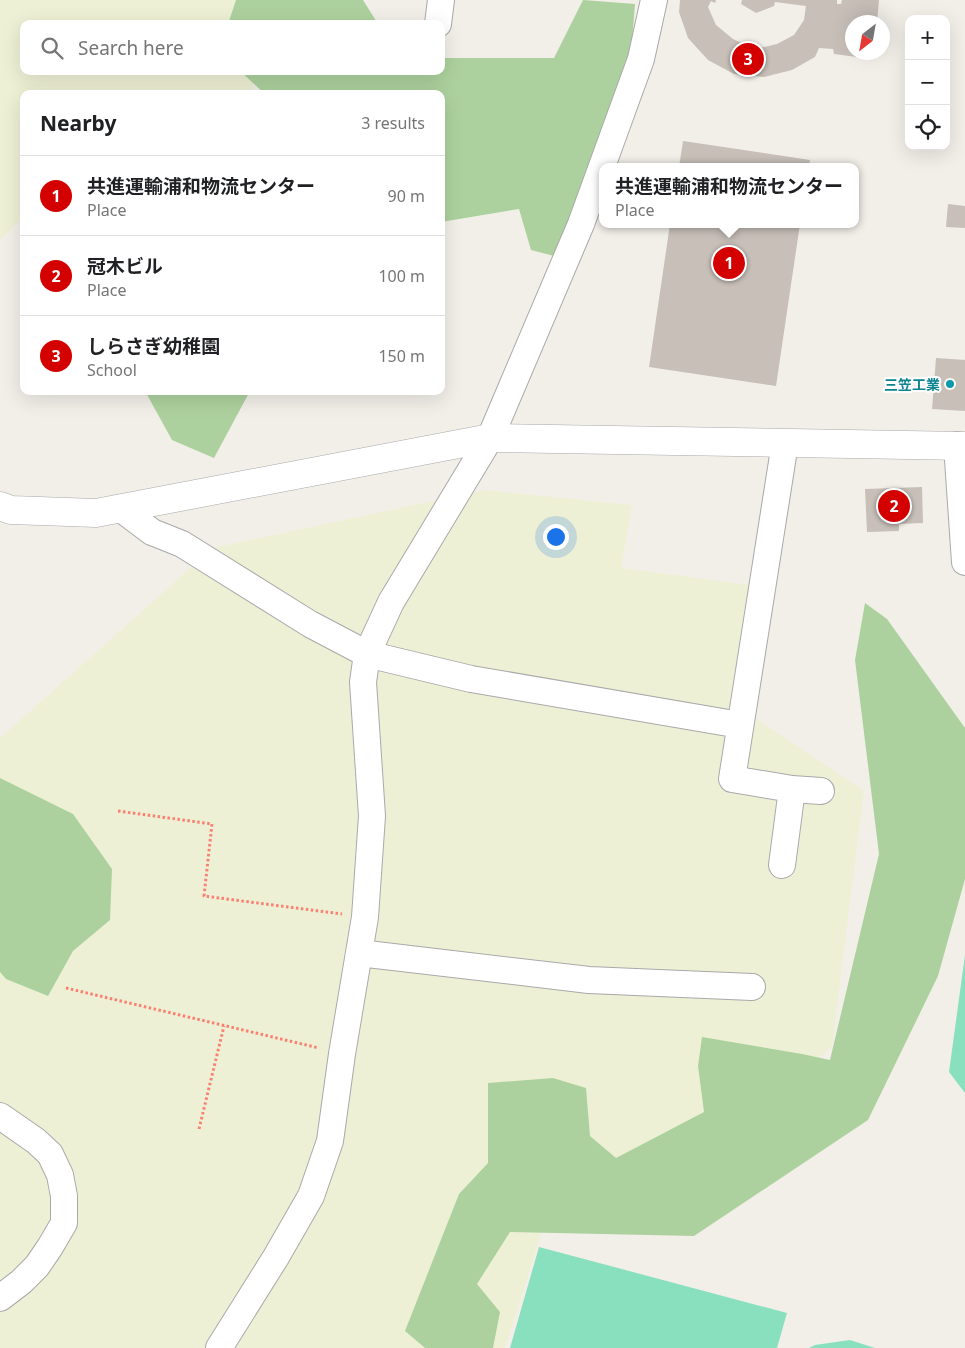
<!DOCTYPE html>
<html lang="en">
<head>
<meta charset="utf-8">
<style>
	body { margin:0; font-family:"Noto Sans","Noto Sans JP",sans-serif; background:#f6f6f6; color:#202124 }
	.controls { position:absolute; right:15px; top:15px; display:grid; overflow:hidden; border-radius:10px; box-shadow:0 5px 20px #0002 }
	.controls button { width:45px; height:45px; display:grid; place-items:center; padding:0; border:0; border-bottom:1px solid #e0e0e0; background:#fff; color:#202124; font:25px sans-serif }
	.compass { position:absolute; left:845px; top:15px; width:45px; height:45px; border-radius:50%; background:#fff; box-shadow:0 5px 20px #0002; rotate:211deg }
	.you { position:absolute; left:555px; top:536px; width:18px; height:18px; margin:-12px; border:4px solid #fff; border-radius:50%; background:#1a73e8; box-shadow:0 0 0 8px #1a73e833 }
	.badge { display:grid; place-items:center; width:32px; height:32px; border-radius:50%; background:#d40000; color:#fff; font-size:16px; font-weight:700 }
	.pin { position:absolute; translate:-50% -50%; border:2px solid #fff; box-shadow:0 1px 5px #0006 }
	.popup { position:absolute; left:599px; top:163px; width:260px; height:65px; box-sizing:border-box; display:grid; place-content:center; border-radius:10px; background:#fff; filter:drop-shadow(0 1px 4px #0005); font-size:16px; white-space:nowrap; color:#757577 }
	.popup b { font-size:19px; color:#202124 }
	.popup::after { content:''; position:absolute; left:50%; top:100%; margin-left:-10px; border:10px solid transparent; border-top-color:#fff }
	.list { margin:0; padding:0; list-style:none }
	h2 { display:flex; justify-content:space-between; align-items:center; height:65px; margin:0; padding:0 20px; font-size:21px }
	h2 small { font-size:16px; font-weight:400; color:#757577 }
	.list li { display:grid; grid-template-columns:32px 1fr auto; gap:15px; align-items:center; box-sizing:border-box; height:80px; padding:0 20px; border-top:1px solid #e0e0e0 }
	.list b { display:block; font-size:19px; white-space:nowrap }
	.list p { margin:0; font-size:16px; white-space:nowrap; color:#757577 }
	.list em { font-size:16px; font-style:normal; color:#757577 }
	.icon { flex:none; width:28px; height:28px; fill:none; stroke:currentColor; stroke-width:2; stroke-linecap:round; stroke-linejoin:round }
	.map { position:relative; flex:none; width:965px; height:1348px; overflow:hidden }
	.search { position:absolute; background:#fff; box-shadow:0 5px 20px #0002; left:20px; top:20px; width:425px; height:55px; display:flex; align-items:center; gap:12px; box-sizing:border-box; padding:0 18px; border-radius:10px; color:#757577; font-size:19px }
	.panel { position:absolute; background:#fff; box-shadow:0 5px 20px #0002; left:20px; top:90px; width:425px; height:305px; border-radius:10px }
	.map>svg:first-child { display:block }
	.farmland { fill:#eef0d5 }
	.forest { fill:#add19e }
	.pitch { fill:#88e0be }
	.building { fill:#c7bfb8 }
	.lines { fill:none; stroke-linecap:round; stroke-linejoin:round }
	.minor-casing { stroke:#a9a9a9; stroke-width:28 }
	.tertiary-casing { stroke:#a9a9a9; stroke-width:29 }
	.path { stroke:#fa8072; stroke-width:3; stroke-dasharray:2.5 2.5; stroke-linecap:butt }
	.minor { stroke:#fff; stroke-width:26 }
	.tertiary { stroke:#fff; stroke-width:28 }
	.culture-dot { fill:#0f9aa8; stroke:#fff; stroke-width:2 }
	.labels { text-anchor:middle; dominant-baseline:central; stroke-width:4; stroke-linejoin:round; paint-order:stroke }
	.culture-label { font-size:14px; font-weight:bold; fill:#0d838f; stroke:#fff; text-anchor:end }
</style>
</head>
<body>
<div class="map">
<svg width="965" height="1348" viewBox="0 0 965 1348">
	<rect width="100%" height="100%" fill="#f2efe9"/>
	<path class="farmland" d="M0,0H275L269,24H24V71H257L251,94H24V217L0,240Z
		M484,490L632,505L621,568L750,585L731,702L864,791L832,1047L710,1150L543,1228L505,1348H0V738L213,548Z"/>
	<path class="forest" d="M236,0H363L378,24H228Z
		M583,0L635,4L630,67L554,256L531,250L519,209L441,222V94H265L240,71H441V58H554Z
		M145,391H250L214,458L172,440Z
		M865,603L887,619L965,728V879L938,976L868,1120L694,1236L510,1232L477,1284L500,1312L493,1348H425L405,1331L459,1194L488,1163V1083L553,1078L586,1088L590,1136L616,1158L704,1112L698,1066L702,1037L802,1054L830,1060L879,854L855,660Z
		M0,778L73,814L112,869L110,920L73,951L48,996L6,979L0,972Z"/>
	<path class="pitch" d="M965,955V1093L949,1072Z
		M539,1247L787,1313L777,1348H510Z
		M850,1340L875,1348H809L815,1345Z"/>
	<path class="building" d="M680,0H716L715,3L711,1L708,7L716,25L733,39L746,45L760,48L777,44L794,35L804,20L806,6L775,2L774,6L756,13L741,4L742,0H837V4H841L842,0H879L877,22H852V52H873L872,59L834,54L833,49L819,48L815,57L792,70L764,77L734,74L708,60L688,38L679,12Z
		M683,141L810,160L809,167H679Z
		M948,204L965,206V228L946,227Z
		M670,224H800L776,386L649,367Z
		M936,358L965,360V411L932,409Z
		M922,487L923,523L899,524V531L867,532L865,489Z"/>
	<g class="lines">
		<defs>
			<path id="minor" d="M438,24L441,0
				M785,443L732,779L792,789L821,791
				M957,445L965,562
				M120,508L152,532L182,544L310,624L367,654L471,679L740,725
				M782,865L792,789
				M359,953L589,980L752,987
				M0,1116L36,1141L50,1154L60,1175L64,1196V1223L50,1247L37,1266L21,1282L0,1298
				M219,1348L276,1257L311,1196L330,1141L342,1054L365,917L372,816L363,682L367,654L391,602L490,438L581,224L641,59L654,0"/>
			<path id="tertiary" d="M0,506L11,510L96,513L490,438L965,446"/>
		</defs>
		<use href="#minor" class="minor-casing"/>
		<use href="#tertiary" class="tertiary-casing"/>
		<path class="path" d="M118,811L212,824L204,896L342,914
			M66,988L319,1048
			M199,1129L224,1026"/>
		<use href="#minor" class="minor"/>
		<use href="#tertiary" class="tertiary"/>
	</g>
	<circle class="culture-dot" cx="950" cy="384" r="5"/>
	<g class="labels">
		<g class="culture-label">
			<text x="940" y="384">三笠工業</text>
		</g>
	</g>
</svg>
<div class="controls">
<button>+</button>
<button>−</button>
<button><svg class="icon" aria-label="locate" viewBox="0 0 24 24"><circle cx="12" cy="12" r="6"/><path d="M12 2v4M12 18v4M2 12h4M18 12h4"/></svg></button>
</div>
<svg class="compass" viewBox="-18 -18 36 36"><path d="M0-13l5 13h-10z" fill="#e53935"/><path d="M0 13l5-13h-10z" fill="#757577"/></svg>
<div class="you"></div>
<div class="pin badge" style="left:729px;top:263px">1</div>
<div class="popup"><b>共進運輸浦和物流センター</b>Place</div>
<div class="pin badge" style="left:894px;top:506px">2</div>
<div class="pin badge" style="left:748px;top:59px">3</div>
<div class="search"><svg class="icon" aria-label="search" viewBox="0 0 24 24"><circle cx="10" cy="10" r="6"/><path d="M15 15l6 6"/></svg>Search here</div>
<section class="panel">
<h2>Nearby<small>3 results</small></h2>
<ul class="list">
<li><span class="badge">1</span><div><b>共進運輸浦和物流センター</b><p>Place</p></div><em>90 m</em></li>
<li><span class="badge">2</span><div><b>冠木ビル</b><p>Place</p></div><em>100 m</em></li>
<li><span class="badge">3</span><div><b>しらさぎ幼稚園</b><p>School</p></div><em>150 m</em></li>
</ul>
</section>
</div>
</body>
</html>
